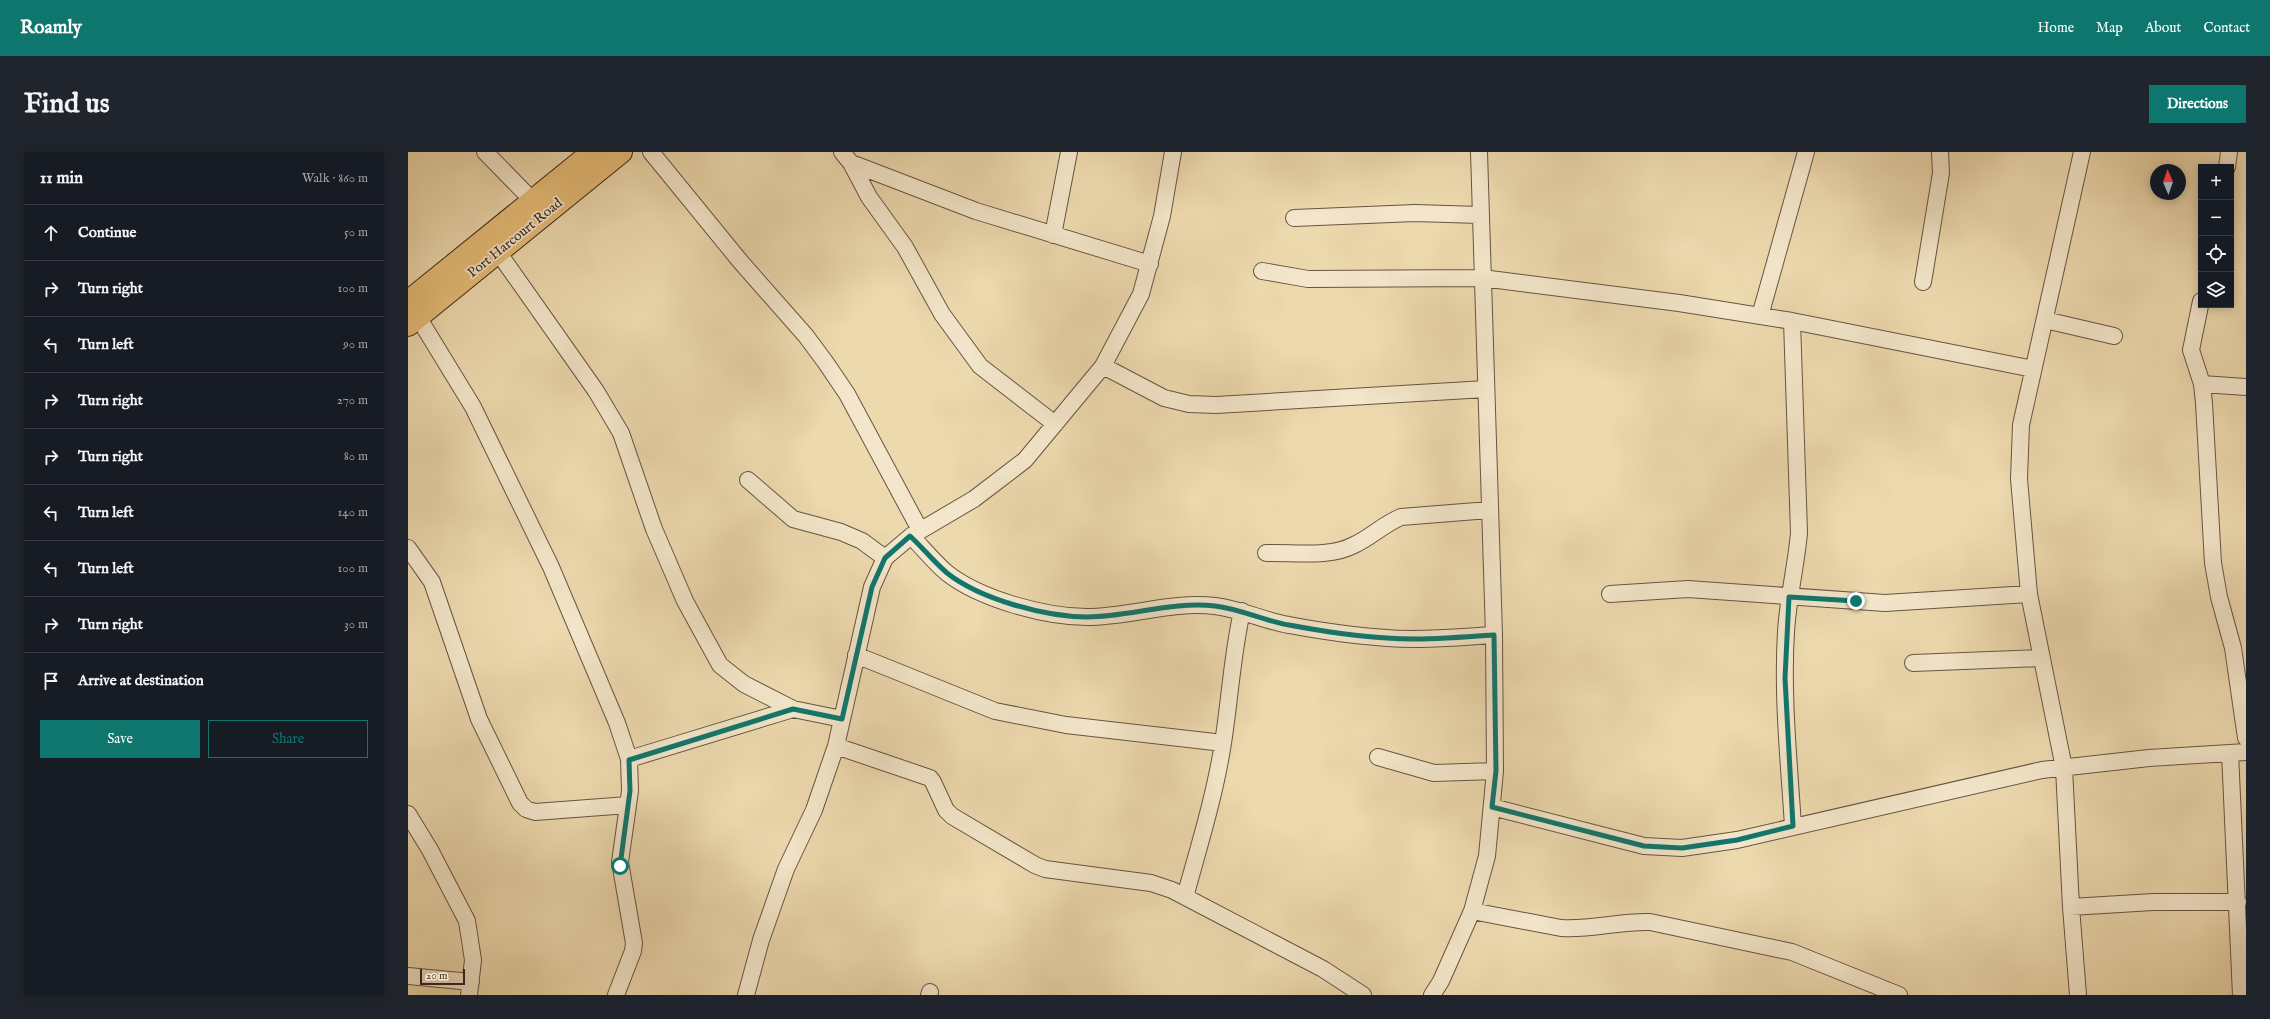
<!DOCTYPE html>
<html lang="en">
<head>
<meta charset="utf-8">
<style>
	body { margin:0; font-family:"IM FELL English",serif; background:#20242c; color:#f1f3f6 }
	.controls { position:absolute; right:12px; top:12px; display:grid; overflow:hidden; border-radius:0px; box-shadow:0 2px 10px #0003 }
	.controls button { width:36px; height:36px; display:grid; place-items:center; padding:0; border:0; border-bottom:1px solid #363941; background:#171b24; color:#f1f3f6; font:20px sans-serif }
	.compass { position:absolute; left:1742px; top:12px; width:36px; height:36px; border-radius:50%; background:#171b24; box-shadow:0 2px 10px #0003; rotate:358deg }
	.scale { position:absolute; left:12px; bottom:10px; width:45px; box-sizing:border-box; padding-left:4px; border:2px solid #3c271e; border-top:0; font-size:11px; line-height:14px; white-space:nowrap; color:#3c271e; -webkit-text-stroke:3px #f3e6ca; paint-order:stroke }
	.stop { position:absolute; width:12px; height:12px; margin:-9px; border:3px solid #0f766e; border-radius:50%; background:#fff }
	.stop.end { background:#0f766e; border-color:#fff; box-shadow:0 1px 4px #0008 }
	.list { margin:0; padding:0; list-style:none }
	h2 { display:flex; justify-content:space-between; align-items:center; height:52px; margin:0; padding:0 16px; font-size:17px }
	h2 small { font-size:13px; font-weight:400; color:#9ea1a6 }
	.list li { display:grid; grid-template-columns:26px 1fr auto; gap:12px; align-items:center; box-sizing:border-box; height:56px; padding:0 16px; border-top:1px solid #363941 }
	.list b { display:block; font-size:15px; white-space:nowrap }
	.list em { font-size:13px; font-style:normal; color:#9ea1a6 }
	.actions { display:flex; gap:8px; padding:12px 16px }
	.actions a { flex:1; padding:9px 0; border:1px solid #0f766e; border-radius:0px; text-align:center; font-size:14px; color:#0f766e }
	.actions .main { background:#0f766e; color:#fff }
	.icon { flex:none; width:22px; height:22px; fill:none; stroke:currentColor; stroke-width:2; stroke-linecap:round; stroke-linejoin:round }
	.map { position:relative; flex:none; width:1838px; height:843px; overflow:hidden; border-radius:0px }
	header { display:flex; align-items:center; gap:24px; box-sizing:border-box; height:56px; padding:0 20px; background:#0f766e; color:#fff }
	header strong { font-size:19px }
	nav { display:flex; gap:22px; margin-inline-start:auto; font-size:14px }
	.intro { display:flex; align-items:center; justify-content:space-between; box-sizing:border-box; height:96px; padding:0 24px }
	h1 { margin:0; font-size:28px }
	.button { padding:10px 18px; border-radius:0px; background:#0f766e; color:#fff; font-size:14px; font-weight:700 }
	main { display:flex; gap:24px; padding:0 24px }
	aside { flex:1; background:#171b24; border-radius:0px; box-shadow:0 2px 10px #0003 }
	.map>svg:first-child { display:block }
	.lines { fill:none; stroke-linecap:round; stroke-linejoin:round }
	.minor-casing { stroke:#685442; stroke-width:18 }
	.highway-casing { stroke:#3c271e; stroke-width:24 }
	.minor { stroke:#f3e6ca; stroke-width:16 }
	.highway { stroke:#e6bc77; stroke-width:22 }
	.route { stroke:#0f766e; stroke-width:5 }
	.labels { text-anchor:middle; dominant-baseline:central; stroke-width:3.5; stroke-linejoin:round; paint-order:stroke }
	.street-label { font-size:14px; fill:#3c271e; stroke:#f3e6ca }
</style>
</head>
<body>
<header>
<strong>Roamly</strong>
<nav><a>Home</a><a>Map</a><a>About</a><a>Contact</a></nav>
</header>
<div class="intro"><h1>Find us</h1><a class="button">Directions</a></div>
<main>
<aside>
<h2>11 min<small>Walk · 860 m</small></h2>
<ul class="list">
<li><svg class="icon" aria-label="ahead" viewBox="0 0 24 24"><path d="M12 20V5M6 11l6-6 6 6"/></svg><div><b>Continue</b></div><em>50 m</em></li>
<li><svg class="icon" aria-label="right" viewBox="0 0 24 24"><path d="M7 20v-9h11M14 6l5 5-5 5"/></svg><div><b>Turn right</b></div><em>100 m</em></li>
<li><svg class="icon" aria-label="left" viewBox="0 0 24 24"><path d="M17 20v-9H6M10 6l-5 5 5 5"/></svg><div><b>Turn left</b></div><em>90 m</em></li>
<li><svg class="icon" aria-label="right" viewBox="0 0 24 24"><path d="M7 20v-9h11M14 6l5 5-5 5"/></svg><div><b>Turn right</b></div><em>270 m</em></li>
<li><svg class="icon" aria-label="right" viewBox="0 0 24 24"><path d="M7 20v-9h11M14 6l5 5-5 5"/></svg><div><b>Turn right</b></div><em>80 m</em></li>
<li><svg class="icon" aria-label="left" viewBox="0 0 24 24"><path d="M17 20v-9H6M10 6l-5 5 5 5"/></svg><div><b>Turn left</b></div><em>140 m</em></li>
<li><svg class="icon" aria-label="left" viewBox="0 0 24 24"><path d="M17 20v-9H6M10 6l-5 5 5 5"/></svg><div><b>Turn left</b></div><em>100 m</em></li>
<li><svg class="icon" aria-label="right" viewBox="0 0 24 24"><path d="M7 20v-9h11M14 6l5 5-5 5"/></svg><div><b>Turn right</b></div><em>30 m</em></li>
<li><svg class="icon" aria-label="arrive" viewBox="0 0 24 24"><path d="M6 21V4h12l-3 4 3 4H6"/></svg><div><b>Arrive at destination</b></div></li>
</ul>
<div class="actions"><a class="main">Save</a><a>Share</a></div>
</aside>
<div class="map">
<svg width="1838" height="843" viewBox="0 0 1838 843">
	<rect width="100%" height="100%" fill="#edd9ae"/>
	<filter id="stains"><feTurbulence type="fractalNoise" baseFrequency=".005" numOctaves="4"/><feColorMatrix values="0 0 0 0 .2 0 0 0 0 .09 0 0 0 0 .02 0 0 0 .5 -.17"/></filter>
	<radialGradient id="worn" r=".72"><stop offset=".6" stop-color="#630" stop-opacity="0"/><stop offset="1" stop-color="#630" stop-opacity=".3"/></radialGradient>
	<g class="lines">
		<defs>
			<path id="minor" d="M77,0L125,49
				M243,0L332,109L398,184L418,211L439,242L512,378
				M434,0L443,11L461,45L497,95L534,162L572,214L647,272
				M443,11L568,59L742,112
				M1819,15L1821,0
				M886,66L1007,61L1072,63
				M645,83L661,0
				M90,100L188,239L213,281L246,377L277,449L312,513L336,532L385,557L434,567
				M854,119L900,127L1074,126L1271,151L1384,169L1625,217
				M1515,130L1533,21L1532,0
				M1793,149L1783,198L1794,232L1796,251L1805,411L1811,445L1825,496L1838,586
				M1352,164L1398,0
				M10,165L65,255L143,415L209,571L221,607L222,639L212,710L226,791L225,799L208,843
				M1637,168L1706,184
				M1384,169L1391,381C1388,414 1380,446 1378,480C1374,544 1381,610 1385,674
				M695,214L756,246L781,252L808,253L1078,237
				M1794,232L1838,235
				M340,328L385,367L433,380L454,389L477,406
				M503,384C515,396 526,410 539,421C572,447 637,465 679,465C721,465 764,449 807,454C833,457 856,469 881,473C913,479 947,484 979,486C1014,489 1051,485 1086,483
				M0,396L24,430L71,567L112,651L118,657L127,660L220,653
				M858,401C885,400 922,406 946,393C963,385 976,372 993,365L1081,358
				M1202,442L1280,437L1477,451L1621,442
				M448,503L587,559L658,573L815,591
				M1505,511L1633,506
				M428,594L522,626L525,630L538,658L544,664L627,713L637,717L743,731L764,738L915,817L955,843
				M1822,601L1833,843
				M970,605L1026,621L1087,619
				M221,607L385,557
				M1084,655L1236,694L1274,696L1329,688L1634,618L1741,606L1838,600
				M0,662L22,698L59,769L65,808L61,843
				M777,745C791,694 807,643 815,591C822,546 824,504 834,459
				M1663,755L1745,750H1830
				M1064,759L1153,776C1183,778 1212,769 1242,770L1384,800L1491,843
				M0,824L63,830
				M338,843L353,788L378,717L406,658L428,594L464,435L477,406L503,384L566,347L617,308L695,214L733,142L754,64L765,0
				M521,843L522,840
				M1024,843L1033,829L1064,759L1079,704L1087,619L1086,483L1071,0
				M1670,843L1663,755L1656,616L1621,442L1611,327L1613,273L1674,0"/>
			<path id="highway" d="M0,150L185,0
				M0,173L213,0"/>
		</defs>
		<use href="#minor" class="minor-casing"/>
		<use href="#highway" class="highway-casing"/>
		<use href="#minor" class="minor"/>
		<use href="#highway" class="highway"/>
	</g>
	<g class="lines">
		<path class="route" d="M212,714L222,639L221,608L385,557L434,567L464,435L477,406L502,384C515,396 526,410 539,421C572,447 637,465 679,465C721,465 764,449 807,454C833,457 856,469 881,473C913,479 947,484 979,486C1014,489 1051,485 1086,483L1088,619L1084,655L1236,694L1274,696L1329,688L1385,674L1377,526L1381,445L1448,449"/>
	</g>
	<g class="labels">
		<g class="street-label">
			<text transform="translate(107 86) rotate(-39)">Port Harcourt Road</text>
		</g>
	</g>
	<rect width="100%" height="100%" filter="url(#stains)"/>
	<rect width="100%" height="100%" fill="url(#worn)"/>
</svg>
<div class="controls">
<button>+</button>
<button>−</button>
<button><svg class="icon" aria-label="locate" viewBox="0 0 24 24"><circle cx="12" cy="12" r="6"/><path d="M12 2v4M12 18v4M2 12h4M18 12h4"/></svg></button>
<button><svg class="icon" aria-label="layers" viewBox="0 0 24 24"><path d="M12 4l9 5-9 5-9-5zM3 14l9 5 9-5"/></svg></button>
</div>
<svg class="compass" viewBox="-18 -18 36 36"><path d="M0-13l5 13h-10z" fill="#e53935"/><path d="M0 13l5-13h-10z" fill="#9ea1a6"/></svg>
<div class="scale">20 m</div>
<div class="stop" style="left:212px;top:714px"></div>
<div class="stop end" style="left:1448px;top:449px"></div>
</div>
</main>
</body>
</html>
